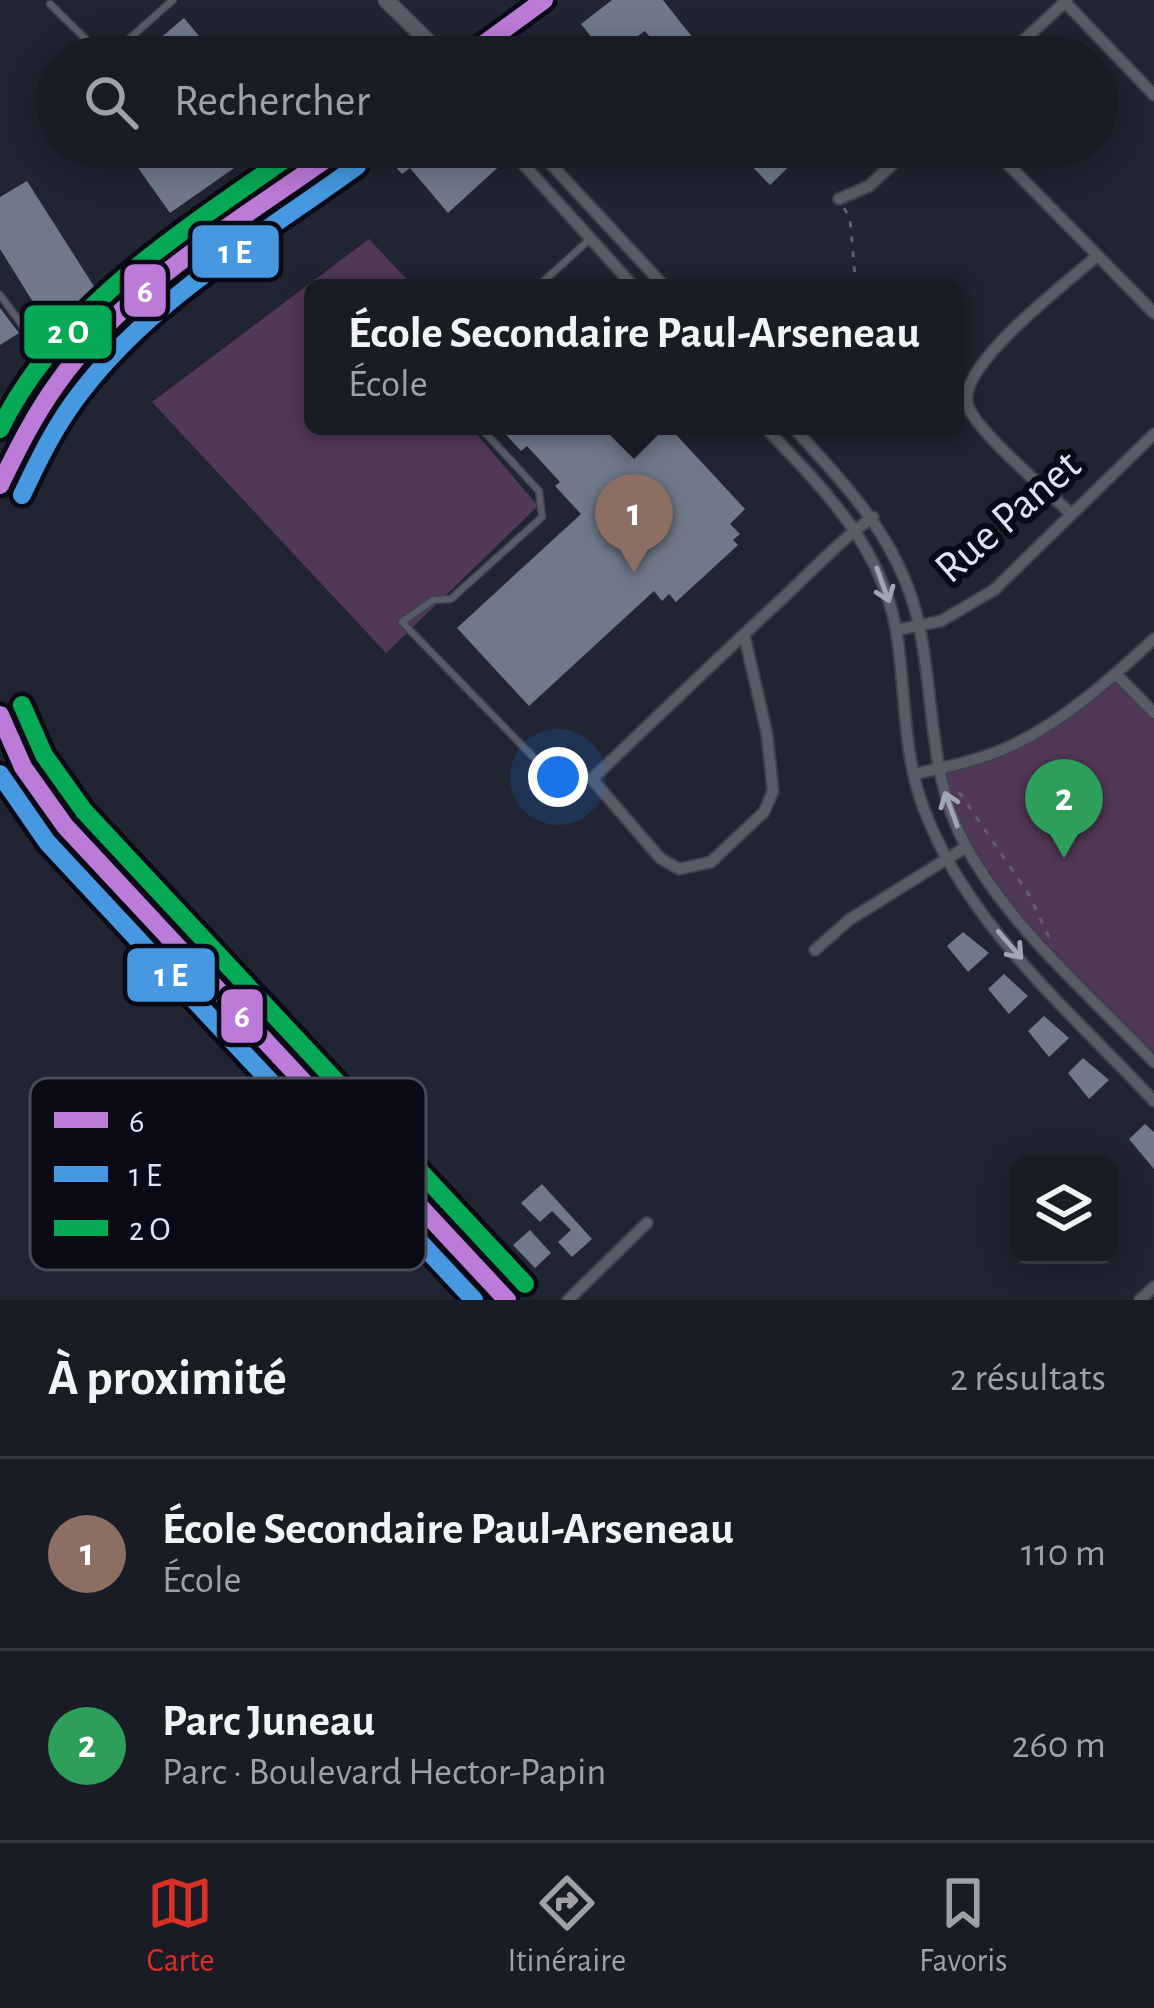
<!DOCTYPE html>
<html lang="fr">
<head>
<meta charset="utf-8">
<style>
	body { margin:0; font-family:"Alegreya Sans",sans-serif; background:#262832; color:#f1f3f6 }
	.controls { position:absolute; right:36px; bottom:36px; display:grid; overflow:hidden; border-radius:18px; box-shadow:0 6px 30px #0003 }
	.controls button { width:108px; height:108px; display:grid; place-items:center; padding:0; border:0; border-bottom:3px solid #373942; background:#191b25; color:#f1f3f6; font:60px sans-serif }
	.you { position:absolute; left:558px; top:777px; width:42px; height:42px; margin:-30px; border:9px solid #fff; border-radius:50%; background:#1a73e8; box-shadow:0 0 0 18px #1a73e833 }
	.badge { display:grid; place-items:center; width:78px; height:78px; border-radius:50%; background:#d93025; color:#fff; font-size:39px; font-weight:700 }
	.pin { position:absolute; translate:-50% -99px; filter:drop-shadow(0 3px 6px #0008) }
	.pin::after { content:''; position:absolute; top:63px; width:42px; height:36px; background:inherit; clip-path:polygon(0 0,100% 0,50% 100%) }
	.popup { position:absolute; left:304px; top:279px; width:660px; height:156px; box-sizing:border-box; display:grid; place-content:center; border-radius:18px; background:#191b25; filter:drop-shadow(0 3px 9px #0005); font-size:39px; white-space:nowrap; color:#9fa1a7 }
	.popup b { font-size:45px; color:#f1f3f6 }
	.popup::after { content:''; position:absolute; left:50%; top:100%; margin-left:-24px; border:24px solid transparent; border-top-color:#191b25 }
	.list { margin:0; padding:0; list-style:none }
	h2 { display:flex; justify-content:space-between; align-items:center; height:156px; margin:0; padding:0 48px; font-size:51px }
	h2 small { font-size:39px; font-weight:400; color:#9fa1a7 }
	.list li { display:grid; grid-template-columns:78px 1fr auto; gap:36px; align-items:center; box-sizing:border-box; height:192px; padding:0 48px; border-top:3px solid #373942 }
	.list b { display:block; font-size:45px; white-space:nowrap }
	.list p { margin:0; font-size:39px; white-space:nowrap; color:#9fa1a7 }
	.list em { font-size:39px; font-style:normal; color:#9fa1a7 }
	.icon { flex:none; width:66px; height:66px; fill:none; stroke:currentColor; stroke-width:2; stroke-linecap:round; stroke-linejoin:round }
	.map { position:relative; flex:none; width:1154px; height:1300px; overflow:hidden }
	.search { position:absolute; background:#191b25; box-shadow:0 6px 30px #0003; left:36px; right:36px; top:36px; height:132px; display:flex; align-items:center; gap:30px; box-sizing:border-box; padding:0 42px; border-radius:66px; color:#9fa1a7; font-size:45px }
	.sheet { height:540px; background:#191b25 }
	nav { display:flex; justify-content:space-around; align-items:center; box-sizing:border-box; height:168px; border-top:3px solid #373942; background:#191b25; font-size:33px; color:#9fa1a7 }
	nav a { display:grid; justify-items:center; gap:6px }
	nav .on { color:#d93025 }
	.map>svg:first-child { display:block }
	.green { fill:#523857 }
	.building { fill:#6f7989 }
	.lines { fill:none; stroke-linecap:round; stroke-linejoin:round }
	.lane-casing { stroke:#3f404c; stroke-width:9 }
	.street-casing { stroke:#3f404c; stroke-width:14 }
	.secondary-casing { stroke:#3f404c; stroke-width:18 }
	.path { stroke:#5e606a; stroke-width:3; stroke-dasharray:6 9; stroke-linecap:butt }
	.lane { stroke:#595b67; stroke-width:6 }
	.street { stroke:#595b67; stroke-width:10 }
	.secondary { stroke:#595b67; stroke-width:15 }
	.bus-1-casing { stroke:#090a15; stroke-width:27 }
	.bus-2-casing { stroke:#090a15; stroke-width:27 }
	.bus-3-casing { stroke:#090a15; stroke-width:27 }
	.bus-1 { stroke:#bd7bd9; stroke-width:18 }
	.bus-2 { stroke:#4699e1; stroke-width:18 }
	.bus-3 { stroke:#06aa56; stroke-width:18 }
	.oneway { stroke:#a2a5b3 }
	.labels { text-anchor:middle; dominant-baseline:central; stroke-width:12; stroke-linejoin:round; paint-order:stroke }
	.street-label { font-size:45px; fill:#dee2f2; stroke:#090a15 }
	.key { fill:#090a15; stroke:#494b57; stroke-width:3 }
	.key-label { font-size:33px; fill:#dee2f2 }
	.line-badge { stroke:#090a15; stroke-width:4.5 }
	.badge-label { font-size:33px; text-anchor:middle; font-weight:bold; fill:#fff }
</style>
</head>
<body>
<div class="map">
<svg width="1154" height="1300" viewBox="0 0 1154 1300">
	<rect width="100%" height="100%" fill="#212431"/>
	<path class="green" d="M369,239L415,288H313V426H470L538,506L386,653L152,402Z
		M1116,674L1154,713V1062L1049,952L966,847L938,769L1013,745Z"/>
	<path class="building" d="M612,0H663L708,57H666L645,31L607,57L581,24Z
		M184,18L209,48L198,57H138Z
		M163,147H287L271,158L260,150L170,213L136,165Z
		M389,147H498L506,160L448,213L410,168L402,174L383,153Z
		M733,147H809L770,185Z
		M27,181L102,299L51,331L0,249V197Z
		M0,308L19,333L0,345Z
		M498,426H668L745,509L730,524L740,534L733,540L738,545L676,602L669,594L662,601L654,591L529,706L457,628L581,514L555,486L560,482L527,446L521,451Z
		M963,932L989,953L968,972L947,946Z
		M1004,974L1028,996L1009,1014L988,989Z
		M1044,1016L1069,1038L1049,1057L1028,1031Z
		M1083,1058L1109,1080L1089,1099L1068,1073Z
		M1145,1124L1154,1132V1169L1129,1139Z
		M542,1184L592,1239L572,1257L558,1242L571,1230L552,1211L540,1222L521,1203Z
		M530,1230L551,1253L535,1268L513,1245Z"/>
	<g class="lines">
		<defs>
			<path id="lane" d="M50,4L103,56L112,54L173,0
				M536,288L589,240
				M0,295L58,374
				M479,426L539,491L542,517L451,599L433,600L402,622L544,768L561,763L592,779"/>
			<path id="street" d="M1063,0L1154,95
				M1006,57L1067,0
				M508,147L635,288
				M535,147L666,288
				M991,147L1154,313
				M839,199L869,186L911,147
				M764,426C821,487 880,543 896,629C906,688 902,753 924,809C967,925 1072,1013 1154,1101
				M792,426C847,487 901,541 919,625C935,700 928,778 967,848C1012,929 1090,995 1154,1062
				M1071,514C1048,491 978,433 968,406C954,367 1068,282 1097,256
				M896,630L941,621L994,590L1154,434
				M744,634L767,734L773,791L764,812L711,862L679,869L660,858L592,779C656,718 718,658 783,598C812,571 840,540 873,517
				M1116,674L1154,713
				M914,774C947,767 982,760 1013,745C1065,720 1112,678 1154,639
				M815,950L849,920L966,847
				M568,1300L647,1223
				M1140,1300L1154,1287"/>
			<path id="secondary" d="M386,0L444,57
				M466,57L544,0
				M0,485C64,321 208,247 343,147
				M0,715L23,767L65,826L507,1300"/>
		</defs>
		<use href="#lane" class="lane-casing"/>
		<use href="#street" class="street-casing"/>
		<use href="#secondary" class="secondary-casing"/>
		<path class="path" d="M844,208L850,218L856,288
			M0,418L28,399
			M959,792L1028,893L1049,937"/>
		<use href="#lane" class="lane"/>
		<use href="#street" class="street"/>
		<use href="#secondary" class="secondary"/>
		<defs>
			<path id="bus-1" d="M466,57L544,0
				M0,485C18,448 35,414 59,381C130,282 246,217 343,147
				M0,715L23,767L65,826L507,1300"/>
			<path id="bus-2" d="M22,495C39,459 56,424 81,392C153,298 262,235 357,166
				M0,774L47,842L474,1300"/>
			<path id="bus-3" d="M0,429C61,303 192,226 302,147
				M22,705L44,755L84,811L525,1284"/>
		</defs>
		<use href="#bus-1" class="bus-1-casing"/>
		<use href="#bus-2" class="bus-2-casing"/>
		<use href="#bus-3" class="bus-3-casing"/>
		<use href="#bus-1" class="bus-1"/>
		<use href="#bus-2" class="bus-2"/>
		<use href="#bus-3" class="bus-3"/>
	</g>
	<defs><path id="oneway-shaft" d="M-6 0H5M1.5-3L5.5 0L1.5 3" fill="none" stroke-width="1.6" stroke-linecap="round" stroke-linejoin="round" transform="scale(3)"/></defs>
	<g class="oneway">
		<use href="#oneway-shaft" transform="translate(883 585) rotate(70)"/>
		<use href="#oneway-shaft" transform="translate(951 809) rotate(-110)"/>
		<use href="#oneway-shaft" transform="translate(1010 945) rotate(49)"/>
	</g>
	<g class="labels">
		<g class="street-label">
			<text transform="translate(1008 517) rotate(-41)">Rue Panet</text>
		</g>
	</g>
	<rect x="30" y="1078" width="396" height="192" rx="18" class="key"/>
	<rect x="54" y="1112" width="54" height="16" fill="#bd7bd9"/>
	<rect x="54" y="1166" width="54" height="16" fill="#4699e1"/>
	<rect x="54" y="1220" width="54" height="16" fill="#06aa56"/>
	<g class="key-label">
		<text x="129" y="1132">6</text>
		<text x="129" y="1186">1 E</text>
		<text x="129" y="1240">2 O</text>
	</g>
	<g class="line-badge">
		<rect x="190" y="223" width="91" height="57" rx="12" fill="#4699e1"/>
		<rect x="122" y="262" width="46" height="57" rx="12" fill="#bd7bd9"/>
		<rect x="22" y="303" width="92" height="58" rx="12" fill="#06aa56"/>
		<rect x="125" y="946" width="92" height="58" rx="12" fill="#4699e1"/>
		<rect x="219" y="987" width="46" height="58" rx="12" fill="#bd7bd9"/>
	</g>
	<g class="badge-label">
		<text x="235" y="263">1 E</text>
		<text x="145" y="302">6</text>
		<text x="68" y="343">2 O</text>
		<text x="171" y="986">1 E</text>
		<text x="242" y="1027">6</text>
	</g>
</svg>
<div class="controls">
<button><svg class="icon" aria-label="layers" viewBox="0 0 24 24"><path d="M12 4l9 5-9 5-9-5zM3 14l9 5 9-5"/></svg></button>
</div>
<div class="you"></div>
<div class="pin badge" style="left:634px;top:573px;background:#8d6e63">1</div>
<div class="popup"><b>École Secondaire Paul-Arseneau</b>École</div>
<div class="pin badge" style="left:1064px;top:858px;background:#2e9e5b">2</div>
<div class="search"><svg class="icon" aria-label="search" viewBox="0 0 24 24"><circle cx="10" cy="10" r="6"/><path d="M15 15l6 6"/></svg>Rechercher</div>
</div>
<section class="sheet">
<h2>À proximité<small>2 résultats</small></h2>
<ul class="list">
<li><span class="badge" style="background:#8d6e63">1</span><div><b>École Secondaire Paul-Arseneau</b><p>École</p></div><em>110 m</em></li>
<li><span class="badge" style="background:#2e9e5b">2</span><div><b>Parc Juneau</b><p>Parc · Boulevard Hector-Papin</p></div><em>260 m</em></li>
</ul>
</section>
<nav>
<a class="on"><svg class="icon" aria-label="map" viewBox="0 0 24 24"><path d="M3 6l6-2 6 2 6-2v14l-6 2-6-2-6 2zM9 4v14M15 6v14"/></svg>Carte</a>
<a><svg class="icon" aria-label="directions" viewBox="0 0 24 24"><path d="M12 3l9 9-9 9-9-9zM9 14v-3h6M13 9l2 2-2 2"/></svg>Itinéraire</a>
<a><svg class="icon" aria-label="saved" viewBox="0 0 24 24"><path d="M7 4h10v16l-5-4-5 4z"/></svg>Favoris</a>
</nav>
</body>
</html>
